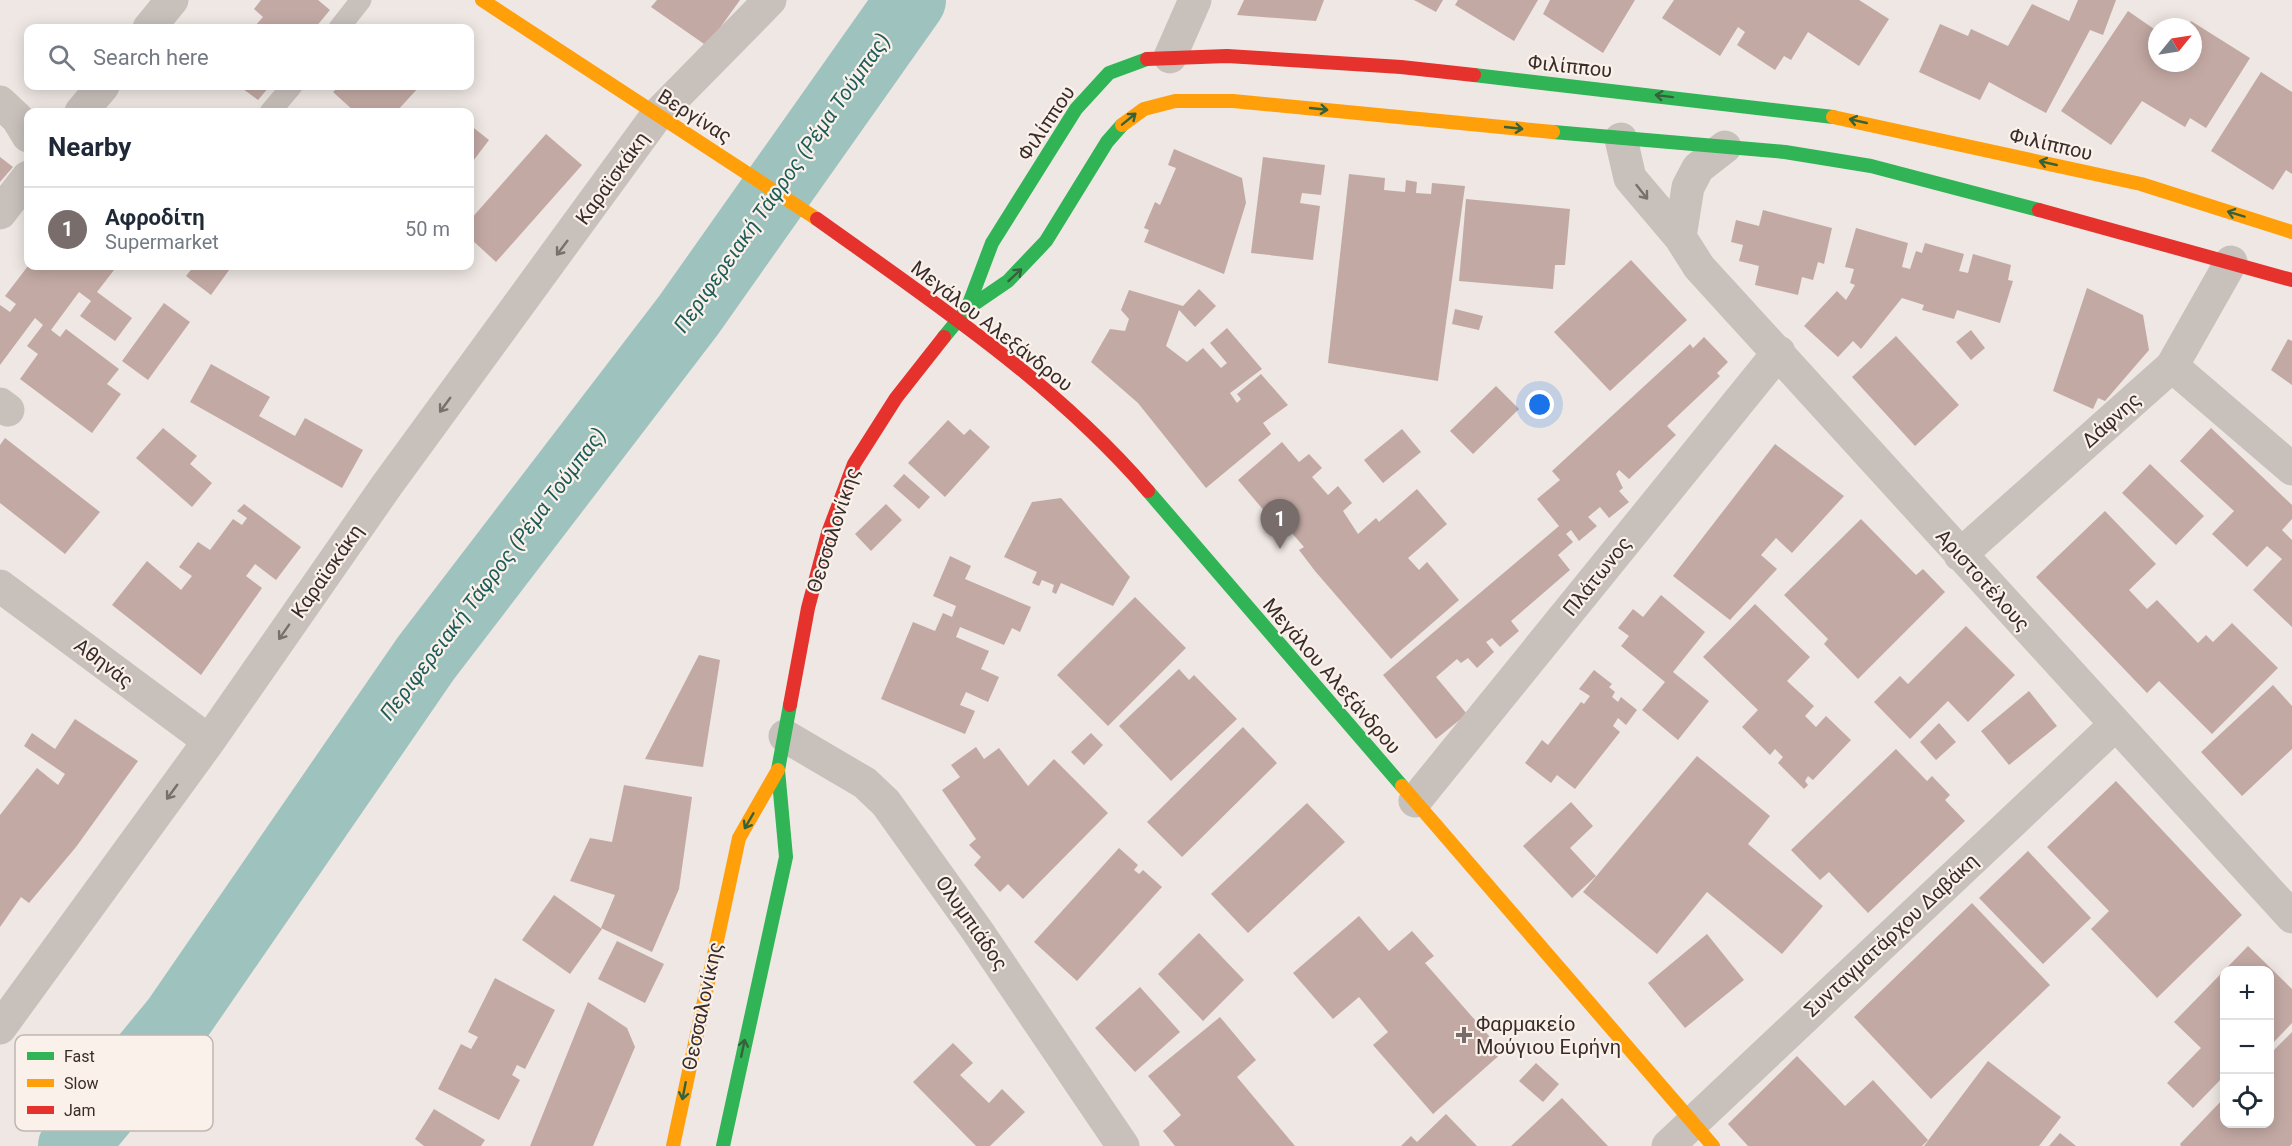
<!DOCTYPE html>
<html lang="en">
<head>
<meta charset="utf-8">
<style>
	body { margin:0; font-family:Roboto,sans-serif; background:#f2f2f3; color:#1f2937 }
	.controls { position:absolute; right:18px; bottom:18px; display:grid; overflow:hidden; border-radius:12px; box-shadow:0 3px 15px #0003 }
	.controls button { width:54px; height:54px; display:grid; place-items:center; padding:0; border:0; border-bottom:2px solid #e0e1e3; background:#fff; color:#1f2937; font:30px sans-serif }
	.compass { position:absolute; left:2148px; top:18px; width:54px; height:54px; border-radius:50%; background:#fff; box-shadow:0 3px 15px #0003; rotate:60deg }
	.you { position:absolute; left:1540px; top:405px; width:21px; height:21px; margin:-15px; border:4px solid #fff; border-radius:50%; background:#1a73e8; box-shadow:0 0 0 9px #1a73e833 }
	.badge { display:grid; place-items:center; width:39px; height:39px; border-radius:50%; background:#786d6a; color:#fff; font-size:20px; font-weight:700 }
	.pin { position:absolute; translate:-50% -50px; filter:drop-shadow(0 2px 3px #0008) }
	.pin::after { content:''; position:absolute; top:32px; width:21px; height:18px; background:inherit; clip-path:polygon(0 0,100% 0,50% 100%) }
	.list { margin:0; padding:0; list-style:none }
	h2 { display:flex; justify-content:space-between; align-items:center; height:78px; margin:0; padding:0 24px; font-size:26px }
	h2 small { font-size:20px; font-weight:400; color:#747a83 }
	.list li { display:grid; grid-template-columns:39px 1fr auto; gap:18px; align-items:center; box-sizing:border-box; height:84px; padding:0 24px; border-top:2px solid #e0e1e3 }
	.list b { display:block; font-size:22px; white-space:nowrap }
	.list p { margin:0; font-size:20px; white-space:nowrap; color:#747a83 }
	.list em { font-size:20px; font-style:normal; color:#747a83 }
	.icon { flex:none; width:33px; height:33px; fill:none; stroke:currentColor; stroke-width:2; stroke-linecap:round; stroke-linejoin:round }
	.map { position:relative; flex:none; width:2292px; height:1146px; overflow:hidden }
	.search { position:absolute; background:#fff; box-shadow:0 3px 15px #0003; left:24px; top:24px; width:450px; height:66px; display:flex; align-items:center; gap:15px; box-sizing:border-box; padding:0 21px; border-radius:12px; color:#747a83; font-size:22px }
	.panel { position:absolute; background:#fff; box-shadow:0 3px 15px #0003; left:24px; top:108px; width:450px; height:162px; border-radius:12px }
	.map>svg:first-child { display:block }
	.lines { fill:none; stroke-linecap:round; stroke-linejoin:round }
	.river { stroke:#9ec2bd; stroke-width:70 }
	.building { fill:#c3a9a4 }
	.lane { stroke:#c8c0bb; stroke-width:21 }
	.street { stroke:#c8c0bb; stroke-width:33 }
	.fast { stroke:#30b455; stroke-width:14 }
	.slow { stroke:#ff9f0a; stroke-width:14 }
	.jam { stroke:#e5322d; stroke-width:14 }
	.oneway { stroke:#35623b }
	.oneway2 { stroke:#796f6b }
	.poi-dot { fill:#786d6a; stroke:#fbf1eb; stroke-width:2 }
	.labels { text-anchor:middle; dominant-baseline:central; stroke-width:4.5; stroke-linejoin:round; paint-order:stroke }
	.street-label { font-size:20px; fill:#392c29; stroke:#fbf1eb }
	.poi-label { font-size:20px; fill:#392c29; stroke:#fbf1eb; text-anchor:start }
	.water-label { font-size:21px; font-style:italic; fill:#1d5c59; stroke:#fbf1eb }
	.key { fill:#fbf1eb; stroke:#c1b6b1; stroke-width:1.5 }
	.key-label { font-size:16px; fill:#392c29 }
</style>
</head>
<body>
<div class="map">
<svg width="2292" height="1146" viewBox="0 0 2292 1146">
	<rect width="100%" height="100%" fill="#eee7e3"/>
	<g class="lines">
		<path class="river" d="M73,1146L176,1021L426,658L688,316L911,0"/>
	</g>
	<path class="building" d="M261,0H318L330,10L315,28H253L263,17L254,9Z
		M657,0H740L707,46L651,7Z
		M1244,0H1324L1316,21L1237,15Z
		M1414,0H1443L1436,12Z
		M1458,0H1538L1514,41L1455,5Z
		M1550,0H1635L1603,53L1543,14Z
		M1674,0H1859L1889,19L1859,66L1808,32L1791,60L1784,56L1775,70L1737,45L1745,32L1738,27L1720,56L1662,18Z
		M2078,0H2116L2103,35L2090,30L2046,113L1989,82L1980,100L1919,72L1940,24L1968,36L1971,29L2008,46L2032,4L2069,21Z
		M2128,11L2157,31V63H2193V27H2188L2191,21L2250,58L2206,128L2190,118L2185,127L2142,101L2111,145L2061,111Z
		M2261,72L2292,92V174L2286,170L2273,190L2211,151Z
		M239,86H270L258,100Z
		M339,86H420L396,112H355L333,92Z
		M470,125L489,140L470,165Z
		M546,134L582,165L496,262L470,238V220Z
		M1174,149L1242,178L1246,203L1224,274L1144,242L1149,230L1144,228L1155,202L1160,205L1176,168L1168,165Z
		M0,157L13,167L0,182Z
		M1263,157L1325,165L1321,195L1302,193L1300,203L1320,206L1313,260L1251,253Z
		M1349,174L1385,178L1384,190L1405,192L1406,180L1417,182L1416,193L1431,194L1432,183L1465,186L1438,381L1328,363Z
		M1466,199L1570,209L1565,265H1555L1553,289L1459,281Z
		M1763,210L1832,228L1824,264L1818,262L1813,280L1802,277L1798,295L1755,285L1759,266L1739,261L1743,245L1731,242L1736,220L1759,226Z
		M1856,228L1908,243L1902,267L1910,269L1916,251L1922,253L1925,243L1964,254L1959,271L1968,273L1973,254L2011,265L2008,280L2013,281L2000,323L1957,310L1954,319L1922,310L1924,305L1902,298L1861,349L1853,341L1838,357L1804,326L1837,291L1846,300L1855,285L1850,283L1854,269L1845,267Z
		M1631,260L1687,320L1610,391L1554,332Z
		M28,266H109L114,270L97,292L132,318L115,341L80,316L91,301L79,292L51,330L60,337L66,329L119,369L107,384L121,394L92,433L20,379L38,354L27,346L43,325L35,318L0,365V305L10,312L16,304L5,296Z
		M194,266H232L211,295L186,276Z
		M2087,288L2143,315L2149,350L2105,401L2098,398L2093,409L2053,391Z
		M1199,289L1216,306L1195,327L1179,310L1166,346L1187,362L1203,348L1221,368L1227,363L1210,343L1227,328L1262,369L1230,393L1237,403L1241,399L1237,394L1261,374L1288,405L1263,423L1271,434L1206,488L1138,403L1091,362L1110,329L1125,331L1129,319L1121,310L1129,290L1183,306Z
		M164,303L190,322L148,380L122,361Z
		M1455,309L1483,316L1479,330L1452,324Z
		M1971,330L1985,348L1971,360L1956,342Z
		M1896,336L1959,405L1915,446L1852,377Z
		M1704,337L1728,362L1717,373L1720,376L1667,426L1676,435L1629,479L1619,470L1616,474L1623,488L1619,491L1629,502L1609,518L1600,507L1588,517L1597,526L1579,541L1571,530L1566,534L1573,542L1558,555L1570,570L1511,621L1519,631L1500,647L1492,638L1486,642L1494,652L1477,668L1468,658L1461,663L1457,659L1436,677L1467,714L1436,739L1383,675L1559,526L1537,499L1560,480L1552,471L1690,344L1693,348Z
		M2288,339L2292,341V385L2271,370Z
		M211,364L270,397L259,416L295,436L305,418L363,450L342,488L190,402Z
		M1496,386L1519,409L1473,454L1450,431Z
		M948,420L964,435L970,429L990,447L945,497L908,463Z
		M163,428L197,456L190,464L212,483L192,507L136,458Z
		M2211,428L2292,505V519L2282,530L2292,540V627L2253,590L2282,559L2267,546L2247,567L2212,534L2234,511L2180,461Z
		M1402,429L1421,452L1383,483L1364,460Z
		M5,438L100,512L65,554L0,503V445Z
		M1282,442L1299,462L1309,454L1322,468L1312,477L1328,495L1338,486L1352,503L1343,511L1358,534L1376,518L1379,522L1417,489L1447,524L1408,558L1419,570L1427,562L1459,600L1391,659L1315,571L1299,550L1304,547L1271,509L1266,513L1238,480Z
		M1775,444L1844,496L1792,553L1776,538L1761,555L1777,569L1730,620L1673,576Z
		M2150,464L2204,516L2176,545L2122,493Z
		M904,474L930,497L919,509L893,486Z
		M1061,498L1130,577L1113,606L1061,583L1056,594L1052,592L1054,585L1042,580L1039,586L1032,583L1037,572L1004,557L1032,502Z
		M244,504L301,547L276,580L255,564L246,576L262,588L201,675L112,605L147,561L181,590L192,576L179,567L198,542L210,550L233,519L242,525L247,518L237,511Z
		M886,504L902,520L871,551L855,534Z
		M2105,511L2156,564L2129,590L2147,609L2157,600L2198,643L2206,635L2213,642L2232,623L2278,668L2212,734L2159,681L2147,693L2036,577Z
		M1861,519L1916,575L1923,569L1945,592L1858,679L1824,644L1828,639L1784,595Z
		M950,556L971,566L965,579L1031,607L1020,632L1012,628L1004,645L960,627L956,637L989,651L981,669L999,677L988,702L966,692L960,705L975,711L965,734L881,699L913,622L935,631L943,613L952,617L956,606L933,596Z
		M1661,595L1705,632L1673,672L1709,701L1678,740L1642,710L1665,682L1621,646L1629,636L1618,628L1633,609L1643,617Z
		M1135,597L1186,648L1108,726L1057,675Z
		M1755,604L1810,657L1787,681L1814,706L1805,716L1816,727L1826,716L1851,740L1813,780L1808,776L1805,781L1808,785L1804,789L1778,763L1783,757L1775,749L1770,755L1742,727L1758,710L1703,657Z
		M1966,626L2015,675L1968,722L1948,701L1910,739L1874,702L1900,676L1908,684Z
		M699,655L720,660L703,767L645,759Z
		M1179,669L1189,680L1194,675L1237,719L1171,781L1119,726Z
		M1594,670L1612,684L1609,687L1615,692L1612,697L1618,702L1621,697L1637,710L1626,725L1618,718L1613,726L1620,732L1575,789L1557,775L1551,783L1525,763L1542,740L1548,745L1581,702L1584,704L1590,696L1579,689Z
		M2273,685L2292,706V749L2242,796L2201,752Z
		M2029,691L2057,726L2009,765L1981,731Z
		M75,719L138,761L76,847L29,903L21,897L0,927V815L37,768L58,785L65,774L24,746L32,733L55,749Z
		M1939,723L1956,742L1936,760L1920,742Z
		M1243,727L1277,763L1182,857L1147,822Z
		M1091,733L1103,745L1084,765L1071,752Z
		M976,747L984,759L999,748L1028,786L1054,759L1108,813L1023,899L1008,884L1000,892L974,865L981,857L969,845L976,839L942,790L960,777L951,765Z
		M1896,749L1927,781L1932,776L1950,795L1945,800L1965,821L1868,913L1829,872L1820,880L1791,850Z
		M1697,756L1770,816L1748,844L1823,906L1782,954L1707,892L1657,954L1583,892Z
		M2116,781L2242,915L2157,998L2091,929L2109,911L2047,847Z
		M624,785L692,797L679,889L652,952L601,928L615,895L570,881L590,838L612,842Z
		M1571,802L1593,826L1570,848L1596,876L1572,898L1523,846Z
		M1307,803L1345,842L1248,933L1211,894Z
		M1119,848L1138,865L1134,870L1139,874L1143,870L1162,887L1077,981L1034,942Z
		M2028,851L2091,918L2043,964L1979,898Z
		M554,895L602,929L570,974L522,940Z
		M1972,903L2050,985L1931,1099L1854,1017Z
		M1359,916L1389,951L1412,931L1434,956L1425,963L1503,1052L1433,1114L1373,1045L1388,1032L1359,997L1333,1019L1293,973Z
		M1199,933L1244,980L1203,1021L1158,974Z
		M1707,934L1744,980L1685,1028L1648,983Z
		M617,941L664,964L645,1003L598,979Z
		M2248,946L2292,989V1023L2270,1046V970H2224V1076L2193,1108L2167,1083L2201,1048L2174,1022Z
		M495,978L555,1010L525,1069L517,1065L512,1075L520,1080L499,1120L438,1089L461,1044L471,1049L478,1037L468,1032Z
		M1140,987L1180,1032L1135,1072L1095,1028Z
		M588,1002L627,1028L635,1047L593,1146H530Z
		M1220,1017L1256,1060L1237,1077L1295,1146H1175L1163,1131L1181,1115L1148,1076Z
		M2292,1032V1144L2290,1146H2181L2180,1144L2224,1098V1124H2270V1054Z
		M953,1043L973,1063L960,1075L989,1103L1002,1089L1025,1112L990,1146H976L913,1082Z
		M1797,1056L1845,1106L1873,1080L1928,1140L1922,1146H1748L1728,1124Z
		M1988,1061L2061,1117L2039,1146H1924Z
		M1536,1063L1559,1084L1543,1102L1519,1081Z
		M1562,1098L1608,1146H1511Z
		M434,1109L485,1140L481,1146H424L415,1139Z
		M1446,1114L1477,1146H1401L1411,1136L1417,1142Z
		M2060,1133L2076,1146H2049Z"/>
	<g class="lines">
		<path class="lane" d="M339,28L361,0
			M270,112L292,86"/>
		<path class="street" d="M149,28L172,0
			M1170,57L1195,0
			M0,102L17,118L28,136
			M81,112L103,86
			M1621,139L1630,178L1680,237L1699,267L2292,917
			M0,213L28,177
			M1680,237L1688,187L1698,168L1725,147
			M2172,366L2292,469
			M0,404L8,410
			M1960,555L2172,366L2231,262
			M0,586L209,741
			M785,736L865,783L886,803L976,929L1123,1146
			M1415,801L1779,352
			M0,1028L209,741L387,485L657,115L770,0
			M1668,1146L2115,725"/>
		<path class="fast" d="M1474,75L1833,117
			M1553,132L1785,152L1871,166L2039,210
			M967,309L992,243L1076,109L1109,73L1147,59
			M944,337L967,309L1008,281L1046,241L1107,142L1122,125
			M1148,491L1402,786
			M723,1146L786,857L778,770L790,705"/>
		<path class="slow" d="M482,0L817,219
			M1833,117L2141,184L2292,232
			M1122,125L1144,109L1175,101H1233L1553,132
			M1402,786L1713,1146
			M673,1146L739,838L778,770"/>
		<path class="jam" d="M1147,59L1227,56L1401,67L1474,75
			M2039,210L2292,280
			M817,219C933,302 1054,382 1148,491
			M790,705L808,608L828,533L854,464L896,398L944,337"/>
	</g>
	<defs><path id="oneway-shaft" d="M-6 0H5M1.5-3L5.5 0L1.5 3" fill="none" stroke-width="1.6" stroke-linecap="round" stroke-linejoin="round" transform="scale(1.5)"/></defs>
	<g class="oneway">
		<use href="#oneway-shaft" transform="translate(1664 96) rotate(-173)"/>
		<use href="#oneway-shaft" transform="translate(1319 109) rotate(6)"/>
		<use href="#oneway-shaft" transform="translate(1129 119) rotate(-39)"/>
		<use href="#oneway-shaft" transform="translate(1858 121) rotate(-167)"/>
		<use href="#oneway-shaft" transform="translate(1514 128) rotate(6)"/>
		<use href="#oneway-shaft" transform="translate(2048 163) rotate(-167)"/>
		<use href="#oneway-shaft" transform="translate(2236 214) rotate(-163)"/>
		<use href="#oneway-shaft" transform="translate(1015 275) rotate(-43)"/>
		<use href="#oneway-shaft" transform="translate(749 821) rotate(120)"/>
		<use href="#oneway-shaft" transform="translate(743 1048) rotate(-78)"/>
		<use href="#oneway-shaft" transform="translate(684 1091) rotate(101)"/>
	</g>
	<g class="oneway2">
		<use href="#oneway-shaft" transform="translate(1642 192) rotate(52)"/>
		<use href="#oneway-shaft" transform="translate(562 248) rotate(127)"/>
		<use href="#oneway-shaft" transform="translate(445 405) rotate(126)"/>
		<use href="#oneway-shaft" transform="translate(284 632) rotate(125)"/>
		<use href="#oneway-shaft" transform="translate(172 792) rotate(126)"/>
	</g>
	<path class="poi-dot" d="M1461 1026h6v6h6v6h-6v6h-6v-6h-6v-6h6z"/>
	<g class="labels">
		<g class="street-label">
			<text transform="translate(1570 66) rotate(6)">Φιλίππου</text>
			<text transform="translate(695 116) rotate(32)">Βεργίνας</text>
			<text transform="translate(1046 123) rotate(-56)">Φιλίππου</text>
			<text transform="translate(2051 144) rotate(13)">Φιλίππου</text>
			<text transform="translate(612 178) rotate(-54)">Καραϊσκάκη</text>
			<text transform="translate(992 326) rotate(38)">Μεγάλου Αλεξάνδρου</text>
			<text transform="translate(2111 420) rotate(-42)">Δάφνης</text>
			<text transform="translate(833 530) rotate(-72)">Θεσσαλονίκης</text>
			<text transform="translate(327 571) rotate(-55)">Καραϊσκάκη</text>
			<text transform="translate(1597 576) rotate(-51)">Πλάτωνος</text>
			<text transform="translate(1983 580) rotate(48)">Αριστοτέλους</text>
			<text transform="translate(104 663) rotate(37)">Αθηνάς</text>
			<text transform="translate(1332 676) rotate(49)">Μεγάλου Αλεξάνδρου</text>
			<text transform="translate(972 923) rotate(55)">Ολυμπιάδος</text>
			<text transform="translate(1891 935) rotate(-43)">Συνταγματάρχου Δαβάκη</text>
			<text transform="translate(702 1006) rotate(-78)">Θεσσαλονίκης</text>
		</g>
		<g class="poi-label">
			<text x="1476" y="1024">Φαρμακείο<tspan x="1476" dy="23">Μούγιου Ειρήνη</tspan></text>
		</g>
		<g class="water-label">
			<text transform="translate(782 183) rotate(-55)">Περιφερειακή Τάφρος (Ρέμα Τούμπας)</text>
			<text transform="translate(493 574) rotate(-53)">Περιφερειακή Τάφρος (Ρέμα Τούμπας)</text>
		</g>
	</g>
	<rect x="15" y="1035" width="198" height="96" rx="9" class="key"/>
	<rect x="27" y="1052" width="27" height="8" fill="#30b455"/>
	<rect x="27" y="1079" width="27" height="8" fill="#ff9f0a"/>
	<rect x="27" y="1106" width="27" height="8" fill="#e5322d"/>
	<g class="key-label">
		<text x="64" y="1062">Fast</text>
		<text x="64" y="1089">Slow</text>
		<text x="64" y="1116">Jam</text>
	</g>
</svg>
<div class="controls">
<button>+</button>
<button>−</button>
<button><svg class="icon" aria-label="locate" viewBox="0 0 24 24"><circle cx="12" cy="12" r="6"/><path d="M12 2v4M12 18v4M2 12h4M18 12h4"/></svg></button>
</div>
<svg class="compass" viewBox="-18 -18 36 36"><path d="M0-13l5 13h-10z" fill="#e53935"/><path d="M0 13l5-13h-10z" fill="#747a83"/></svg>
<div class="you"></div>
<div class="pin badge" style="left:1280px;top:549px">1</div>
<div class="search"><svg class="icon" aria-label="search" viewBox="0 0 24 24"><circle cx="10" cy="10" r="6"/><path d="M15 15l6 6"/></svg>Search here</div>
<section class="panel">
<h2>Nearby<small></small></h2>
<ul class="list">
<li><span class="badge">1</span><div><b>Αφροδίτη</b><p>Supermarket</p></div><em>50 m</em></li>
</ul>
</section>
</div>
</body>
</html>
